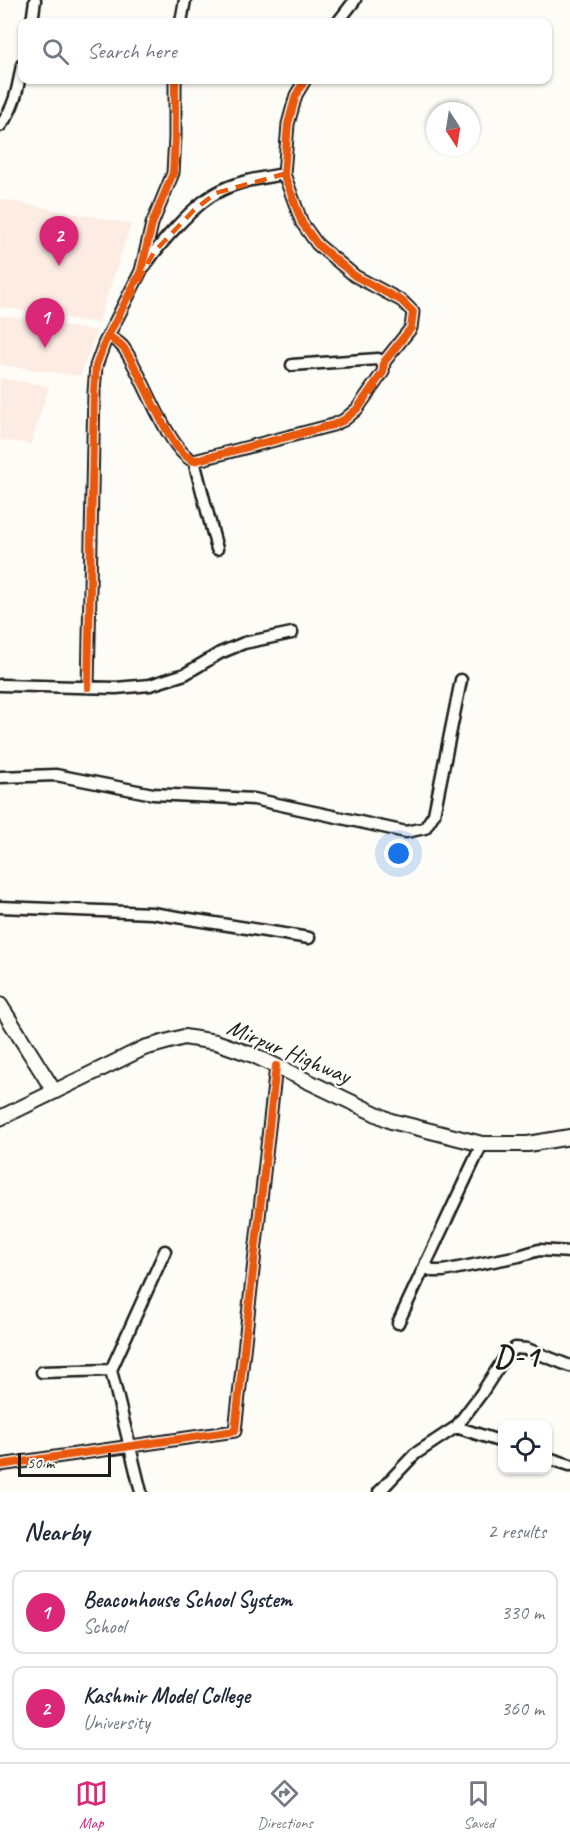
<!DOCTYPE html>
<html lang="en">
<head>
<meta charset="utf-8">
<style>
	body { margin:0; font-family:Caveat,sans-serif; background:#f6f6f7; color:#1f2937 }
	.controls { position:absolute; right:18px; bottom:18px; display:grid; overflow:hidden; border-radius:12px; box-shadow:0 2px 4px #0004 }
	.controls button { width:54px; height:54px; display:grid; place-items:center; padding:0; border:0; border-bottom:2px solid #e0e1e3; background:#fff; color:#1f2937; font:30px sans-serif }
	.compass { position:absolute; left:426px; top:102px; width:54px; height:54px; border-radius:50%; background:#fff; box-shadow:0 2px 4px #0004; rotate:168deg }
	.scale { position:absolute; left:18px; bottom:15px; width:93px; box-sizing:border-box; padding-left:6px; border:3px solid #1c1c1c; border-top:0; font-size:16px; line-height:21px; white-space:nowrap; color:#1c1c1c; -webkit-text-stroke:4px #fdfcf7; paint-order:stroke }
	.you { position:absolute; left:399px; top:854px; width:21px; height:21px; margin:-15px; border:4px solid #fff; border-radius:50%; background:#1a73e8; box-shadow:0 0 0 9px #1a73e833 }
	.badge { display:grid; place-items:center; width:39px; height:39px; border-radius:50%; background:#db2777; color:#fff; font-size:20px; font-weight:700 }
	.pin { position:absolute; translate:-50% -50px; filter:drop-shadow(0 2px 3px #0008) }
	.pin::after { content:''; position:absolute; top:32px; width:21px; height:18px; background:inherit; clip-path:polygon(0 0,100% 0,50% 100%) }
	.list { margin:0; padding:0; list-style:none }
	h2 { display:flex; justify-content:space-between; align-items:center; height:78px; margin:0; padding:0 24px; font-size:26px }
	h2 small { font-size:20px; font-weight:400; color:#747a83 }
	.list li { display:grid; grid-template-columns:39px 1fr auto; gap:18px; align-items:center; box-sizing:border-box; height:84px; margin:0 12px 12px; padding:0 12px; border:2px solid #e0e1e3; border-radius:12px }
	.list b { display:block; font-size:22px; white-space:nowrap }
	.list p { margin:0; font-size:20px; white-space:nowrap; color:#747a83 }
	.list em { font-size:20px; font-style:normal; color:#747a83 }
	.icon { flex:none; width:33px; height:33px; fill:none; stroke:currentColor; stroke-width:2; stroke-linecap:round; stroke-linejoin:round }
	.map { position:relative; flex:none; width:570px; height:1492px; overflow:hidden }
	.search { position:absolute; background:#fff; box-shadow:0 2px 4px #0004; left:18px; right:18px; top:18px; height:66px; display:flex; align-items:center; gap:15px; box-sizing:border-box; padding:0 21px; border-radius:12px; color:#747a83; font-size:22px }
	.sheet { height:270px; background:#fff }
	nav { display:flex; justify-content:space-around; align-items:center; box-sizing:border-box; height:84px; border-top:2px solid #e0e1e3; background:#fff; font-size:16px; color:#747a83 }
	nav a { display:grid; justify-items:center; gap:3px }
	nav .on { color:#db2777 }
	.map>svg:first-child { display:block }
	.built { fill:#fdece3 }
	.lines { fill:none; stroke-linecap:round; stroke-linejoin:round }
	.street-casing { stroke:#1c1c1c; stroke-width:15 }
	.secondary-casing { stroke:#1c1c1c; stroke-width:18 }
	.street { stroke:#fdfcf7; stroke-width:10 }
	.secondary { stroke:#fdfcf7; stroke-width:14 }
	.cycleway-casing { stroke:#fdfcf7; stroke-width:11 }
	.cycleway { stroke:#e8590c; stroke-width:8 }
	.marked { fill:none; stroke:#e8590c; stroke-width:4.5; stroke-dasharray:12 8; stroke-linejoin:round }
	.labels { text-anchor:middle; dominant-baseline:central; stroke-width:4.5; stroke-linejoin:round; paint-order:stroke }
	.street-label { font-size:24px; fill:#1c1c1c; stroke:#fdfcf7 }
	.district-label { font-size:30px; font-weight:bold; letter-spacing:1.5px; fill:#1c1c1c; stroke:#fdfcf7 }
</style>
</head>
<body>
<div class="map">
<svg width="570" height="1492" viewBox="0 0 570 1492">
	<rect width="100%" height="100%" fill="#fdfcf7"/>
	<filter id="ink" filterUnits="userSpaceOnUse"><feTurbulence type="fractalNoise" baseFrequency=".0167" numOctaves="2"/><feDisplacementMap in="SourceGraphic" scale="12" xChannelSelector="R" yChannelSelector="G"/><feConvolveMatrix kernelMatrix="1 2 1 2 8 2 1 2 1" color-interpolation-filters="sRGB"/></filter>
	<g filter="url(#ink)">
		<path class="built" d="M0,199L131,224L98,323L0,307Z
			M0,315L97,331L80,376L0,365Z
			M0,378L49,386L31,444L0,440Z"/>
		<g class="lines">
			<defs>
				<path id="street" d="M32,22L35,0
					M181,22L185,0
					M338,22L355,0
					M0,126C15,108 18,87 22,65
					M145,266C159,244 194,205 216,193C237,181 261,178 284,174
					M108,336C113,339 119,342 123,347C142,372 168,452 194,461L333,425L344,420L357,409L383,372L384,362L411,328L413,312L402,301L355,276L317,244L302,223L284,174L288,124L296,95L305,80
					M292,365L378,359L384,362
					M194,461L217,549
					M0,685L116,688L150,685L185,674L220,653L244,643L292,633
					M88,687L94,392L96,366L104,344L141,271L152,224L173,173L175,138V80
					M0,777L56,775L153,794L254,799L406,832L425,828L434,814L461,680
					M0,907L152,913L309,938
					M426,1262L427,1266L432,1271H443L519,1256L539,1250L570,1252
					M398,1323L482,1144
					M111,1370L141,1492
					M42,1372L111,1370L165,1251
					M456,1427L502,1442
					M548,1458L570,1465
					M0,1465L235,1431L276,1066
					M379,1492L415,1454L456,1427L481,1394L505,1357L515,1348L527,1349L570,1366"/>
				<path id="secondary" d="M0,1005L54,1091
					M0,1118L144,1048L184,1037L216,1042L253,1055L391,1121L482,1144H528L570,1137"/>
			</defs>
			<use href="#street" class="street-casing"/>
			<use href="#secondary" class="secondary-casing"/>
			<use href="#street" class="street"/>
			<use href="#secondary" class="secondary"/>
			<defs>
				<path id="cycleway" d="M108,336C113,339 119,342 123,347C142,372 168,452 194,461L333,425L344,420L357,409L383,372L384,362L411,328L413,312L402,301L355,276L317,244L302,223L284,174L288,124L296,95L305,80
					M88,687L94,392L96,366L104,344L141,271L152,224L173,173L175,138V80
					M0,1465L235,1431L276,1066"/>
			</defs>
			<use href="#cycleway" class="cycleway-casing"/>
			<use href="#cycleway" class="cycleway"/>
		</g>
	</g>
	<path class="marked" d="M284,174L302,223L317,244L355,276L402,301L413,312L411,328L384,362L383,372L357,409L344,420L194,461L176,445L123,347L108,336L154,252L194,210L216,193Z"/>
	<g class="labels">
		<g class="street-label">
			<text transform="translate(289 1051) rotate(23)">Mirpur Highway</text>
		</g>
		<g class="district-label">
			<text x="517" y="1356">D-1</text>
		</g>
	</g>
</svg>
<div class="controls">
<button><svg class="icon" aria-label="locate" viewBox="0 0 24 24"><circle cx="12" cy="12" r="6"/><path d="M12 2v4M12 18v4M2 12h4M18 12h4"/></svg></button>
</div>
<svg class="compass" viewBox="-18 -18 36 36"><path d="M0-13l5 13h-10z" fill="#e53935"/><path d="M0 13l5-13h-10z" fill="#747a83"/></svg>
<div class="scale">50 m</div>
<div class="you"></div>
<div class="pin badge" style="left:45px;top:348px">1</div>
<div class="pin badge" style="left:59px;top:266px">2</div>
<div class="search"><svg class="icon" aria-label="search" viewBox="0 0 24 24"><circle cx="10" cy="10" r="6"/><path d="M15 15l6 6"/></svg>Search here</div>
</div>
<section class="sheet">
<h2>Nearby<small>2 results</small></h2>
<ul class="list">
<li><span class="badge">1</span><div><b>Beaconhouse School System</b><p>School</p></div><em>330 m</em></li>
<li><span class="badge">2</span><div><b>Kashmir Model College</b><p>University</p></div><em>360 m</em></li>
</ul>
</section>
<nav>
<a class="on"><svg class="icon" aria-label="map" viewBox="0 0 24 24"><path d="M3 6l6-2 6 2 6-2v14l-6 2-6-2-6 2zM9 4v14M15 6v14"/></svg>Map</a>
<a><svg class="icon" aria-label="directions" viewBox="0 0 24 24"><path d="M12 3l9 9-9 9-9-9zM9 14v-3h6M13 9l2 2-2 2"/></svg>Directions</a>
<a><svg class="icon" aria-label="saved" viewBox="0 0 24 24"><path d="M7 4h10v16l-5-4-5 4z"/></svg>Saved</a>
</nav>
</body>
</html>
